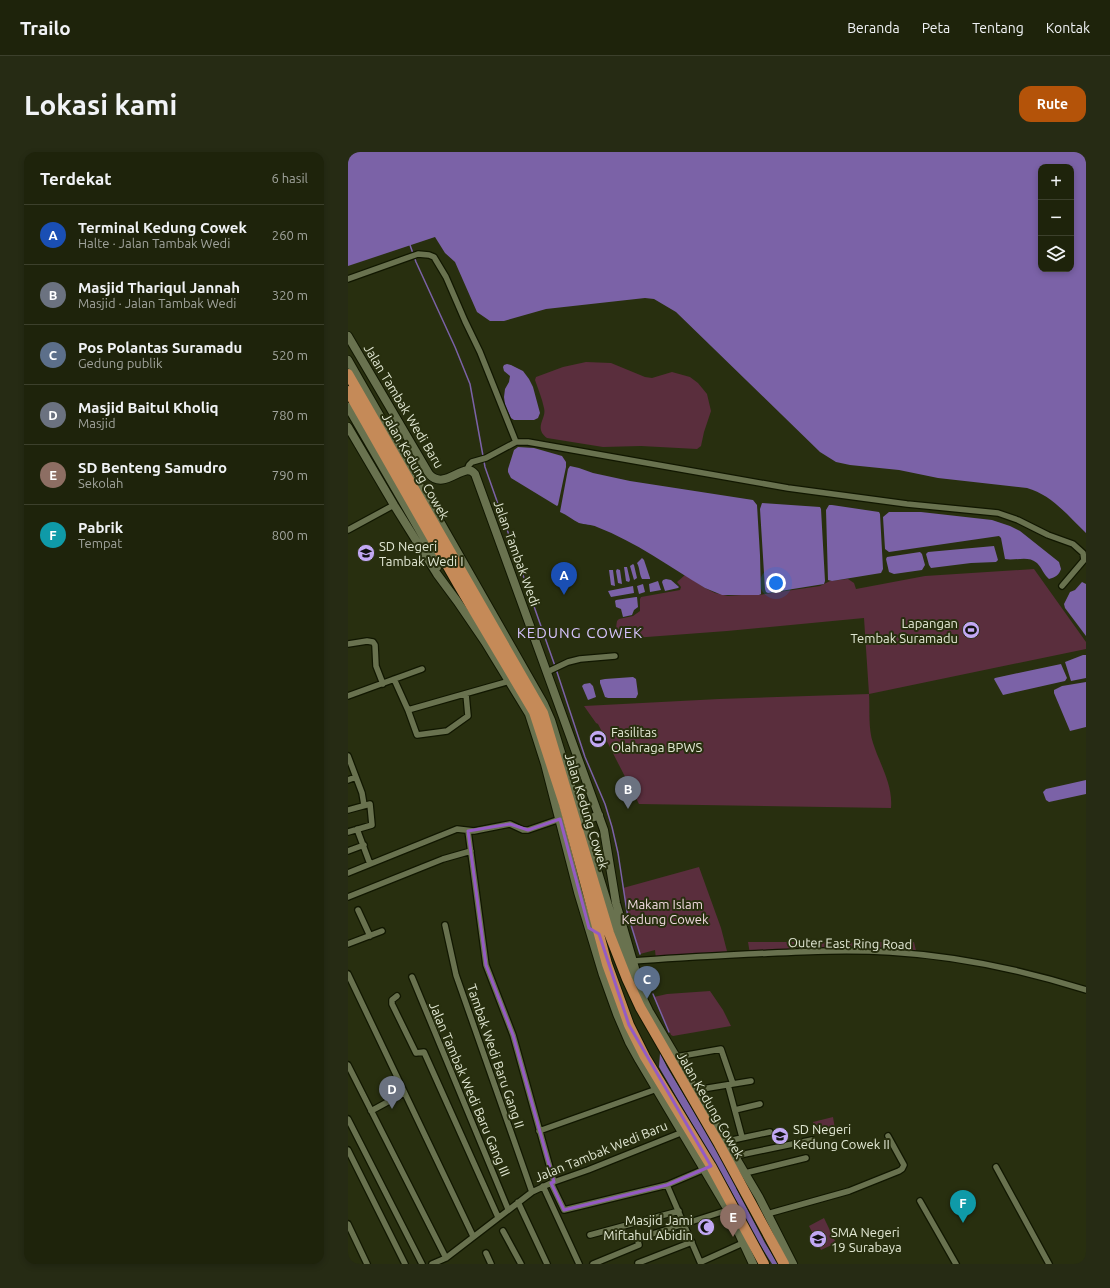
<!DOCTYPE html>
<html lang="id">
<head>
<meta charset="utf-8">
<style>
	body { margin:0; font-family:Ubuntu,sans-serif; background:#262b14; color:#f1f3f6 }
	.controls { position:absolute; right:12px; top:12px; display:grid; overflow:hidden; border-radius:8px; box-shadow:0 2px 6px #0003 }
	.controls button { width:36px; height:36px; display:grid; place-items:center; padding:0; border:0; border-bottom:1px solid #3c402c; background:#1e230b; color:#f1f3f6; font:20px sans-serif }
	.you { position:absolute; left:428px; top:431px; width:14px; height:14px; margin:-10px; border:3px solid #fff; border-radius:50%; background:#1a73e8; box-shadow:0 0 0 6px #1a73e833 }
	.badge { display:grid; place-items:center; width:26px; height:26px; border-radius:50%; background:#b45309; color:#fff; font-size:13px; font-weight:700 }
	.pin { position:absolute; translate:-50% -33px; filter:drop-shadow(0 1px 2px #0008) }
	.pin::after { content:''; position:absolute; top:21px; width:14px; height:12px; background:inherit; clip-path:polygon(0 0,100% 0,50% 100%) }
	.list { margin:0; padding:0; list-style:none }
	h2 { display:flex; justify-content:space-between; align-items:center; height:52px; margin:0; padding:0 16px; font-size:17px }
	h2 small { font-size:13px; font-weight:400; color:#a1a49d }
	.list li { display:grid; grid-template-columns:26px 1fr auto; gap:12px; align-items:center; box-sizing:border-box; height:60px; padding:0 16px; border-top:1px solid #3c402c }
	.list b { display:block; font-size:15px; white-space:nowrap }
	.list p { margin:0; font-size:13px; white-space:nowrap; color:#a1a49d }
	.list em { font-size:13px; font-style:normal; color:#a1a49d }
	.icon { flex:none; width:22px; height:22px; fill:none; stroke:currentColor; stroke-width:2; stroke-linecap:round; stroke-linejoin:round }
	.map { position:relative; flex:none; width:738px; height:1112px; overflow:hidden; border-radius:12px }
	header { display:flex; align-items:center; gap:24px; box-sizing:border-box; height:56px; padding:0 20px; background:#1e230b; border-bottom:1px solid #3c402c }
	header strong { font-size:19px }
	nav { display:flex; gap:22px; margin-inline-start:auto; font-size:14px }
	.intro { display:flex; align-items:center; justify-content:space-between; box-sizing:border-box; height:96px; padding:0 24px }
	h1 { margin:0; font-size:28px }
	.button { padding:10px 18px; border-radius:12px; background:#b45309; color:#fff; font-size:14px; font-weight:700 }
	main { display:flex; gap:24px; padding:0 24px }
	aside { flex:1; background:#1e230b; border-radius:12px; box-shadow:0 2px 6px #0003 }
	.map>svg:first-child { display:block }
	.green { fill:#5a2e3d }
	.water { fill:#7b62a7; fill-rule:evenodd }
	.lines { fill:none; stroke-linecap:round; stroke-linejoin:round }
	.stream { stroke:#7b62a7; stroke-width:1.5 }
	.street-casing { stroke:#111700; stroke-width:8 }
	.secondary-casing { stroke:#111700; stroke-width:10 }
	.highway-casing { stroke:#111700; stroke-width:12 }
	.street { stroke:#69724f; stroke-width:5.5 }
	.secondary { stroke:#69724f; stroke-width:8 }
	.highway { stroke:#c58a58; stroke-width:10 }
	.marked { fill:none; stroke:#955bc4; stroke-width:3; stroke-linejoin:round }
	.labels { text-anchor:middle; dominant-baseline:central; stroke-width:4; stroke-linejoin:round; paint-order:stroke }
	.street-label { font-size:13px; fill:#e2e8d4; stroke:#282f0f }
	.poi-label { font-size:13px; fill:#e2e8d4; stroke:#282f0f; text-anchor:start }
	.park-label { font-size:13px; fill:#f0d9df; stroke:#282f0f }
	.quarter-label { font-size:15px; letter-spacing:1px; fill:#d7c4fd; stroke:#282f0f }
</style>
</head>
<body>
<header>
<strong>Trailo</strong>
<nav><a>Beranda</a><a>Peta</a><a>Tentang</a><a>Kontak</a></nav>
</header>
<div class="intro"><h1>Lokasi kami</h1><a class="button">Rute</a></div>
<main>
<aside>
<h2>Terdekat<small>6 hasil</small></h2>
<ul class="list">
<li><span class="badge" style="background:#1a4fb4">A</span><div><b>Terminal Kedung Cowek</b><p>Halte · Jalan Tambak Wedi</p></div><em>260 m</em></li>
<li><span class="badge" style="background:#6b7280">B</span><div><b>Masjid Thariqul Jannah</b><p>Masjid · Jalan Tambak Wedi</p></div><em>320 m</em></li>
<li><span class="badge" style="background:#5c6f8a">C</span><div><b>Pos Polantas Suramadu</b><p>Gedung publik</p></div><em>520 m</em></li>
<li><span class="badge" style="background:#6b7280">D</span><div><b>Masjid Baitul Kholiq</b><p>Masjid</p></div><em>780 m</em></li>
<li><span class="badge" style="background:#8d6e63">E</span><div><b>SD Benteng Samudro</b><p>Sekolah</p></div><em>790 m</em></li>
<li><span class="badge" style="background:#0f9aa8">F</span><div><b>Pabrik</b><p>Tempat</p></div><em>800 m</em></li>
</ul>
</aside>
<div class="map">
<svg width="738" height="1112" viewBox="0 0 738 1112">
	<rect width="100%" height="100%" fill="#282f0f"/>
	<path class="green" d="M238,210L263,211L297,225L304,226L324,220L342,225L350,231L359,242L363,259L356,280L353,294L349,297L293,294L255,295L199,286C185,275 199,267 196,256C194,246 190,237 187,228L188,225L215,215Z
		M686,417L738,490V497L521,542C522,558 520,576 525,591C532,613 545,632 543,656L291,652L250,572L248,571L236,554L371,547L521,542L516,466L379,479L272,487C267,483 268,475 269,469L271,467L285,464L292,459V447L293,445L332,438L333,435L329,430L337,423L357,436L367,441L380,444L393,443H411L472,434L482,429L500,427L506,431L508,437L577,424Z
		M351,715L373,776L380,803L308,808L307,798L292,802L279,760L275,736Z
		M400,790H566L569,803L542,800L402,802Z
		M362,839L375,858L383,874L325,884L323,883L306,845L319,842Z
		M485,965L487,977L468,982L465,970Z
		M476,1066L488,1091L473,1098L461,1074Z"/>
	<path class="water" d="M0,0H738V381C720,364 704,343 679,336L590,326L551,318L502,313L488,310L472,300L328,160L306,147L297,146L198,157L156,169H142L129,160L107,110L97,101L87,85L0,114ZM693,15H723V117H693Z
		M159,212L163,213L175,219L181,227L185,235L192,261L190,266L186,268H166L163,266L157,253L156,245L157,237L161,230L162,224L156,219L155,215L156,213Z
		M170,295L186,296L214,304L218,310V315L210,353L209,354L163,326L160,320V317L166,298Z
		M222,314L231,316L245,321L282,329L405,348L409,353L412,403L413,442L411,443H374L357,436C322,415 288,390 249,375C243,372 237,373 231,371C225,368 219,363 212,360L220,317Z
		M414,351L472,355L473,357L477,429L476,432L420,441L418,440L417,437L412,357Z
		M481,353H484L531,360L532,362L535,417L533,421L484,429L480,428L478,358Z
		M541,360H573L644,368L662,374L672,379L711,410L713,417C711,423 708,425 701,427C696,423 694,416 689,411C680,403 668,409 657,407L653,386L651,384L541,400L537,397L535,365Z
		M646,394L650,408L648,410L623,411L583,416L581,413L578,402L580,400Z
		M572,400L574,402L577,413L574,418L546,422L541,420L538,407L539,405Z
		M294,406L296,408L302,426V427H294C291,422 292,416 289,411Z
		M285,412L286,413L289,426L286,428L282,414Z
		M276,415H279L282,428L281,430L278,429Z
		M269,417L272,418L274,432L270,431L268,419Z
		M261,418H265L267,434L263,433Z
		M318,427L323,428L331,435L330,436L317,439L314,430L315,428Z
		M310,429L313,438L302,440L301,432Z
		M734,430L738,432V484L717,456L716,452L722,440L727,438Z
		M295,432L297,440L291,442L289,434Z
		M285,434L286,441L263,445L260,439Z
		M288,445H289L290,455L286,458L284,463L275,465L273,457L268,455L267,449L268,448Z
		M735,503H738V526L723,529L717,510Z
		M713,512L719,526L717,529L655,543L646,527L647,526Z
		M285,525L288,527L290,542L288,546H260L257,545L252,531V528L257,527Z
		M738,530V575L722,579L706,541V538L714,534Z
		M242,531L245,534L248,545L240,548L234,534L236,532Z
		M738,628V642L701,650L698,648L695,640L698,637Z
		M312,901L319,915L388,1030L390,1034L388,1036L417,1091L430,1112H424L406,1083L382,1037L311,915Z"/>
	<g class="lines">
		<path class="stream" d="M62,93L68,110L107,195L122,232L137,315L207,514
			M208,517L237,605L257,652L264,675L270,701L279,760L292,802
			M305,842L321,880"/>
		<defs>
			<path id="street" d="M0,127L70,102L81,103L86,105L98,125L117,169L132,200L168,290
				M119,318L121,313L124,310L138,306L168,290H180L440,336L559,352L650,361L670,368L700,383L725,392L735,401L736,408L714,434
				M0,378L46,353
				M0,492L19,489L25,490L27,493L28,514L35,532
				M199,520L220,510L232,507L267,504
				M46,527L60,558L69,583L99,579L120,564L118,542
				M0,544L74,517
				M60,558L162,529
				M0,604L14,641L16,653
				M0,628L8,625
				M0,658L22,652L24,673L0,680
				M9,677L22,712
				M120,679L138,813L165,883L206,1030
				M0,699L16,693
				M0,721L109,677L126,679L162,672L175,678H180L212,667
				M0,745L95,707L123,699
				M10,758L22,784
				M97,773L108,823L184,1040
				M0,792L34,779
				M285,809C324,806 362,804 400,802C447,800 495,797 542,800C609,804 675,818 738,838
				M0,822L125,1084
				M64,825L160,1057
				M49,844L44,848V852L68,901L76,900L150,1065
				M328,905L373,897L385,932
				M0,913L98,1106
				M380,933L394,985
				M348,938L403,929
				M387,958L412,952
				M23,959L56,941
				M0,967L74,1112
				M191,979L309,937
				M375,990L422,980
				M0,998L57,1112
				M387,1004L464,988
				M648,1015L701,1112
				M397,1021L458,1006
				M203,1031L216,1058L319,1033L359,1016
				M319,1033L353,1112
				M195,1034L231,1112
				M572,1049L608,1112
				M170,1050L199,1112
				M419,1062L501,1039L551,1019L554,1017L556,1013L540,984
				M0,1072L19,1112
				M155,1079L173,1112
				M242,1083L331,1059
				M138,1101L143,1112
				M353,1110L395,1091
				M290,1111L344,1090
				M84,1112L98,1106L184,1040L203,1031L240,1018L335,980
				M245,1112L291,1093L290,1089L292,1086L380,1058"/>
			<path id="secondary" d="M0,184L81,322C97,340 116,308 127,322L256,678L268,751L291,830
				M0,208L196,552L203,568L260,753L283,822L301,859L411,1045L445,1112
				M0,255L80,393L89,415
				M0,275L46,353L89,422L109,449L137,490L181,562L197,612L230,740L255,823L269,862L281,890L291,908L380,1058L405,1112
				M234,670L251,663"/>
			<path id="highway" d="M0,222L195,561L261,781L279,827L292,855L371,992L436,1112
				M0,239L110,432L186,560L216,652L259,812L281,873L297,905L363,1014L416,1112"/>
		</defs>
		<use href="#street" class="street-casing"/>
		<use href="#secondary" class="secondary-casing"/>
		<use href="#highway" class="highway-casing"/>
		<use href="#street" class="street"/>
		<use href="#secondary" class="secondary"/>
		<use href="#highway" class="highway"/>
	</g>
	<path class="marked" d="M212,667L241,776L251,782L281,873L363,1014L319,1033L216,1058L203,1031L206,1030L165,883L138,813L120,679L162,672L180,678Z"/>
	<defs>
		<symbol id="school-disc" viewBox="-11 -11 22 22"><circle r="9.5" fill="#c2a8f3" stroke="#282f0f"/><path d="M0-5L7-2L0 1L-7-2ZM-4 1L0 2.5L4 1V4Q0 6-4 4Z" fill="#111"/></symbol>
		<symbol id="stadium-disc" viewBox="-11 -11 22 22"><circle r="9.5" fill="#c2a8f3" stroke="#282f0f"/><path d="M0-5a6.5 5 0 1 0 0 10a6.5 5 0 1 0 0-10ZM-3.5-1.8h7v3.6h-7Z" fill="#111"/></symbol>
		<symbol id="mosque-disc" viewBox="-11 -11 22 22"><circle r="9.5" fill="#c2a8f3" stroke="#282f0f"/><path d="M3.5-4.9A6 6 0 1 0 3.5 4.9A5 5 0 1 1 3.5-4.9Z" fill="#111"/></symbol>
	</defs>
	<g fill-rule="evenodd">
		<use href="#school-disc" x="8" y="391" width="20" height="20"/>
		<use href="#stadium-disc" x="613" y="468" width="20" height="20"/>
		<use href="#stadium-disc" x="240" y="577" width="20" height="20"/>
		<use href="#school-disc" x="422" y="974" width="20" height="20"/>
		<use href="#mosque-disc" x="348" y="1065" width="20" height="20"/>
		<use href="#school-disc" x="460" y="1077" width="20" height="20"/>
	</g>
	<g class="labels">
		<g class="street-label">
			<text transform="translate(56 254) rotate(59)">Jalan Tambak Wedi Baru</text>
			<text transform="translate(68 314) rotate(60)">Jalan Kedung Cowek</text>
			<text transform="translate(169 401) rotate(70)">Jalan Tambak Wedi</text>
			<text transform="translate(239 659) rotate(73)">Jalan Kedung Cowek</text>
			<text transform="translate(502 791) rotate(1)">Outer East Ring Road</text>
			<text transform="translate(148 904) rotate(71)">Tambak Wedi Baru Gang II</text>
			<text transform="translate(122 937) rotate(67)">Jalan Tambak Wedi Baru Gang III</text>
			<text transform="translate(363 953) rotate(60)">Jalan Kedung Cowek</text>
			<text transform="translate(253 999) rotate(-22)">Jalan Tambak Wedi Baru</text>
		</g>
		<g class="poi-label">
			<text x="31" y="394">SD Negeri<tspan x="31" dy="15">Tambak Wedi I</tspan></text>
			<text x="610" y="471" text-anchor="end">Lapangan<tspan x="610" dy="15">Tembak Suramadu</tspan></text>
			<text x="263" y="580">Fasilitas<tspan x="263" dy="15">Olahraga BPWS</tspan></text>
			<text x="445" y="977">SD Negeri<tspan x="445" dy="15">Kedung Cowek II</tspan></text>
			<text x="345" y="1068" text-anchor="end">Masjid Jami<tspan x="345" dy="15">Miftahul Abidin</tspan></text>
			<text x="483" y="1080">SMA Negeri<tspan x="483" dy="15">19 Surabaya</tspan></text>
		</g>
		<g class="park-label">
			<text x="317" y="752">Makam Islam<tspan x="317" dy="15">Kedung Cowek</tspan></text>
		</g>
		<g class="quarter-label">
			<text x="232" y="480">KEDUNG COWEK</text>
		</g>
	</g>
</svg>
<div class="controls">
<button>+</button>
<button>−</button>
<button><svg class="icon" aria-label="layers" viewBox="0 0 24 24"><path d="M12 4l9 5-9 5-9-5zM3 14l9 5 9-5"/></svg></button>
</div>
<div class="you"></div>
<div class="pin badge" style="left:216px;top:443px;background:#1a4fb4">A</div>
<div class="pin badge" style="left:280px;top:657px;background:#6b7280">B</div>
<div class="pin badge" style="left:299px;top:847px;background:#5c6f8a">C</div>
<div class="pin badge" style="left:44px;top:957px;background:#6b7280">D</div>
<div class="pin badge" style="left:385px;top:1085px;background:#8d6e63">E</div>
<div class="pin badge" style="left:615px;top:1071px;background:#0f9aa8">F</div>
</div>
</main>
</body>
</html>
